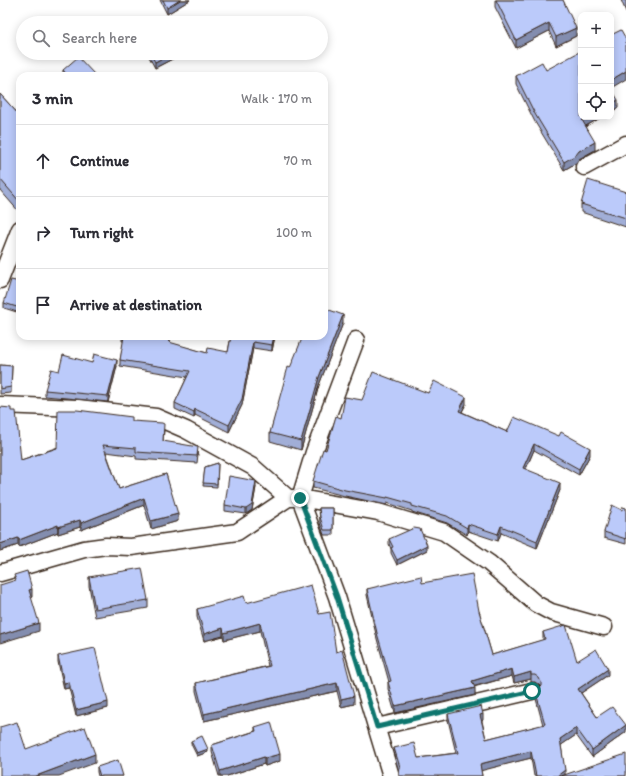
<!DOCTYPE html>
<html lang="en">
<head>
<meta charset="utf-8">
<style>
	body { margin:0; font-family:Itim,sans-serif; background:#f2f2f3; color:#2b2b33 }
	.controls { position:absolute; right:12px; top:12px; display:grid; overflow:hidden; border-radius:8px; box-shadow:0 2px 10px #0003 }
	.controls button { width:36px; height:36px; display:grid; place-items:center; padding:0; border:0; border-bottom:1px solid #e1e1e2; background:#fff; color:#2b2b33; font:20px sans-serif }
	.stop { position:absolute; width:12px; height:12px; margin:-9px; border:3px solid #0f766e; border-radius:50%; background:#fff }
	.stop.end { background:#0f766e; border-color:#fff; box-shadow:0 1px 4px #0008 }
	.list { margin:0; padding:0; list-style:none }
	h2 { display:flex; justify-content:space-between; align-items:center; height:52px; margin:0; padding:0 16px; font-size:17px }
	h2 small { font-size:13px; font-weight:400; color:#7c7c81 }
	.list li { display:grid; grid-template-columns:26px 1fr auto; gap:12px; align-items:center; box-sizing:border-box; height:72px; padding:0 16px; border-top:1px solid #e1e1e2 }
	.list b { display:block; font-size:15px; white-space:nowrap }
	.list em { font-size:13px; font-style:normal; color:#7c7c81 }
	.icon { flex:none; width:22px; height:22px; fill:none; stroke:currentColor; stroke-width:2; stroke-linecap:round; stroke-linejoin:round }
	.map { position:relative; flex:none; width:626px; height:776px; overflow:hidden }
	.search { position:absolute; background:#fff; box-shadow:0 2px 10px #0003; left:16px; top:16px; width:312px; height:44px; display:flex; align-items:center; gap:10px; box-sizing:border-box; padding:0 14px; border-radius:22px; color:#7c7c81; font-size:15px }
	.panel { position:absolute; background:#fff; box-shadow:0 2px 10px #0003; left:16px; top:72px; width:312px; height:268px; border-radius:12px }
	.map>svg:first-child { display:block }
	.lines { fill:none; stroke-linecap:round; stroke-linejoin:round }
	.street-casing { stroke:#3b2a1e; stroke-width:19 }
	.street { stroke:#fff; stroke-width:16 }
	.wall { fill:#a1aed7; stroke:#3b2a1e }
	.shaded-wall { fill:#838daf; stroke:#3b2a1e }
	.building { fill:#bbcafa; stroke:#3b2a1e }
	.route { stroke:#0f766e; stroke-width:5 }
</style>
</head>
<body>
<div class="map">
<svg width="626" height="776" viewBox="0 0 626 776">
	<rect width="100%" height="100%" fill="#fff"/>
	<filter id="ink" filterUnits="userSpaceOnUse"><feTurbulence type="fractalNoise" baseFrequency=".025" numOctaves="2"/><feDisplacementMap in="SourceGraphic" scale="8" xChannelSelector="R" yChannelSelector="G"/><feConvolveMatrix kernelMatrix="1 2 1 2 8 2 1 2 1" color-interpolation-filters="sRGB"/></filter>
	<g filter="url(#ink)">
		<g class="lines">
			<defs>
				<path id="street" d="M584,167L626,144
					M0,280L20,229
					M356,340L314,452L300,498L337,597L391,776
					M0,405L78,408L156,417L186,430L253,467L288,498
					M0,573L84,549L106,546L131,547L237,532L288,498H300L378,512L444,532L489,563L536,604L551,612L604,627
					M377,727L532,691"/>
			</defs>
			<use href="#street" class="street-casing"/>
			<use href="#street" class="street"/>
		</g>
		<path class="wall" d="M160,0H190L167,14Z
			M495,0H563L576,36L556,46L549,31L516,48L495,7Z
			M621,0H626V12Z
			M147,53H182V54L155,68Z
			M63,70L95,76H63Z
			M546,70L581,117H602L586,126L595,150L579,159L576,163L564,170L535,122L516,84V76Z
			M0,94L20,116V213L0,190Z
			M626,192V227L581,212V204Z
			M20,282V313L4,308V303Z
			M343,323L319,385L301,450L270,441V433L290,368Z
			M122,336H171L170,343L207,353L228,352L231,336H275L272,351L253,348L242,405L229,432L195,415L194,418L175,409V403L187,377L120,366V360L124,341H122Z
			M92,363L117,366L108,402L45,396V390L59,371Z
			M0,365L12,366L11,393L0,394Z
			M428,393L466,404L462,412L507,432L590,455L579,475L534,450L526,469L560,490L537,548L501,533L498,541L468,531L467,535L447,523L412,512V511L387,503V505L345,496L313,488V481L326,450L341,418Z
			M0,407L11,411L21,460L132,421L164,431L163,441L198,454L197,463L136,459V456L106,452L119,489L166,474L178,521L151,529L144,505L81,530L80,527L58,534V532L19,547L18,545L0,551Z
			M218,463L217,487L203,486L205,467Z
			M256,487L252,510L246,514L225,511V505Z
			M319,508H333V535H324L320,523Z
			M626,508V544L604,538V532L622,510Z
			M389,539L427,550L397,565L391,553V549L389,544Z
			M89,577L148,600V608L95,617L89,586Z
			M422,583L479,611L492,655L543,640V632L577,661L608,675L581,693L597,717L626,732L592,757L576,735L561,745L565,775L626,776H534L531,758L481,770L482,776H399V771L394,755V748L418,758L456,753L448,720V714L483,720L482,721L486,739L543,725L536,699V693L541,687L539,685L535,682H531V679L514,683L512,676L474,687L475,695L395,713L388,689V682H389L377,639L367,595V589Z
			M246,603L319,614L336,652L354,704L341,707L337,691L204,721L196,691V683L268,666L260,631L224,640L223,636L204,641L197,617V609Z
			M58,656L108,708L76,716L69,688L64,689L58,662Z
			M255,727L280,761L265,766L264,764L227,776H219L212,752V745L255,731Z
			M191,741L208,752L197,756L191,744Z
			M97,767L123,776H98L97,772Z"/>
		<path class="shaded-wall" d="M180,0H190L167,14V8Z
			M549,23V31L516,48V40Z
			M576,28V36L556,46V37Z
			M172,53H182V54L155,68V62Z
			M626,71V79L611,88V80Z
			M618,100V108L611,112V104Z
			M588,117H602L582,128V120Z
			M595,142V150L579,159L576,163L564,170V162L579,151Z
			M343,315V323L319,385L301,450V441L319,377Z
			M274,336H275L272,351V345Z
			M253,342V348L242,405L229,432V425Z
			M117,360V366L108,402V396Z
			M466,397V404L459,417V411Z
			M195,409V415L194,418V412Z
			M534,444V450L523,475V468Z
			M590,448V455L579,475V469Z
			M256,481V487L252,510L246,514V509Z
			M560,483V490L537,548V541Z
			M144,498V505L81,530V523Z
			M178,514V521L151,529V521Z
			M80,520V527L58,534V527Z
			M468,524V531L467,535V528Z
			M58,525V532L19,547V540Z
			M501,526V533L498,541V534Z
			M18,538V545L0,551V544Z
			M427,545V550L397,565V560Z
			M32,589V597H29V590Z
			M39,623V631L0,643V635Z
			M260,623V631L224,640V633Z
			M223,628V636L204,641V634Z
			M512,669V676L472,687V681Z
			M608,669V675L578,695V689Z
			M531,672V679L514,683V677Z
			M69,682V688L64,689V683Z
			M337,683V691L204,721V714Z
			M475,688V695L395,713V706Z
			M354,696V704L341,707V699Z
			M108,702V708L76,716V710Z
			M483,714V720L480,722V715Z
			M626,725V732L592,757V750Z
			M576,728V735L560,746V739Z
			M208,749V752L197,756V753Z
			M531,751V758L480,771V764Z
			M95,754V763L59,776H36Z
			M280,754V761L265,766V758Z
			M264,757V764L227,776H220V771Z
			M565,770V776H557Z"/>
		<path class="building" d="M163,0H180L167,8Z
			M496,0H563L576,28L556,37L549,23L516,40Z
			M621,30L626,39V71L611,80V35Z
			M581,51V117H588L582,120L595,142L579,151L576,155L564,162L535,114L516,76L542,62L546,70Z
			M150,53H172L155,62Z
			M78,57L95,75L94,76H68L63,70Z
			M611,88L618,100L611,104Z
			M0,94L20,116V202L0,179Z
			M588,180L626,192V218L581,204Z
			M11,280L20,282V308L4,303Z
			M324,308L343,315L319,377L301,441L270,433L288,367L290,368L303,336H324Z
			M124,336H170L169,342L207,353L208,348L228,352L231,336H274L272,345L253,342L242,399L229,425L195,409L194,412L175,403L190,371L120,360Z
			M94,354L117,360L108,396L45,390L51,369L59,371L63,355L92,363Z
			M0,365L12,366L11,387L0,389Z
			M373,372L428,393L434,381L466,397L459,411L507,432L514,417L559,436L561,432L590,448L579,469L534,444L523,468L560,483L537,541L501,526L498,534L468,524L467,528L447,516L412,506V504L387,497V498L345,490L313,481L323,449L326,450L336,416L341,418L345,397L362,400Z
			M0,407L11,408V411H16L21,460L57,448L58,410H77L132,417V421L162,423L164,424L163,441L198,447L197,456L136,452V448L103,445L119,489L166,474L178,514L151,521L144,498L81,523L80,520L58,527V525L19,540L18,538L0,544Z
			M218,463L217,484L203,483L205,467Z
			M229,476L256,481L252,505L246,509L225,505Z
			M612,505L622,510L623,507L626,508V539L604,532Z
			M319,508H333V530H324L320,517Z
			M414,528L420,529L427,545L397,560L391,548L393,547L389,539Z
			M142,568L148,600L95,609L89,577Z
			M27,571L32,589L29,590L39,623L0,635V585L16,580L14,575Z
			M472,574L479,611L492,655L545,639L543,632L566,625L577,661L596,649L608,669L578,689L597,717L612,707L626,725L592,750L576,728L560,739L565,770L557,776H536L531,751L480,764L482,776H399V775L400,767L394,748L414,743L418,758L458,753L448,714L481,706L483,714L480,715L486,739L545,724L536,693L541,687V682L539,678L535,675H531V672L514,677L512,669L472,681L475,688L395,706L388,682L391,681L377,633L367,589L421,576L422,583Z
			M311,585L319,614L330,612L336,652L342,650L354,696L341,699L337,683L204,714L196,683L270,666L260,623L224,633L223,628L204,634L197,609L244,596L246,603Z
			M95,648L108,702L76,710L69,682L64,683L58,656Z
			M17,722L26,749L85,727L95,754L36,776H0V727Z
			M271,722L280,754L265,758L264,757L220,771L212,745L256,731L255,727Z
			M202,736L208,749L197,753L191,741Z
			M626,754V776H561Z
			M118,760L123,776H100L97,767Z"/>
	</g>
	<g class="lines" filter="url(#ink)">
		<path class="route" d="M300,498L337,597L377,727L532,691"/>
	</g>
</svg>
<div class="controls">
<button>+</button>
<button>−</button>
<button><svg class="icon" aria-label="locate" viewBox="0 0 24 24"><circle cx="12" cy="12" r="6"/><path d="M12 2v4M12 18v4M2 12h4M18 12h4"/></svg></button>
</div>
<div class="stop" style="left:532px;top:691px"></div>
<div class="stop end" style="left:300px;top:498px"></div>
<div class="search"><svg class="icon" aria-label="search" viewBox="0 0 24 24"><circle cx="10" cy="10" r="6"/><path d="M15 15l6 6"/></svg>Search here</div>
<section class="panel">
<h2>3 min<small>Walk · 170 m</small></h2>
<ul class="list">
<li><svg class="icon" aria-label="ahead" viewBox="0 0 24 24"><path d="M12 20V5M6 11l6-6 6 6"/></svg><div><b>Continue</b></div><em>70 m</em></li>
<li><svg class="icon" aria-label="right" viewBox="0 0 24 24"><path d="M7 20v-9h11M14 6l5 5-5 5"/></svg><div><b>Turn right</b></div><em>100 m</em></li>
<li><svg class="icon" aria-label="arrive" viewBox="0 0 24 24"><path d="M6 21V4h12l-3 4 3 4H6"/></svg><div><b>Arrive at destination</b></div></li>
</ul>
</section>
</div>
</body>
</html>
